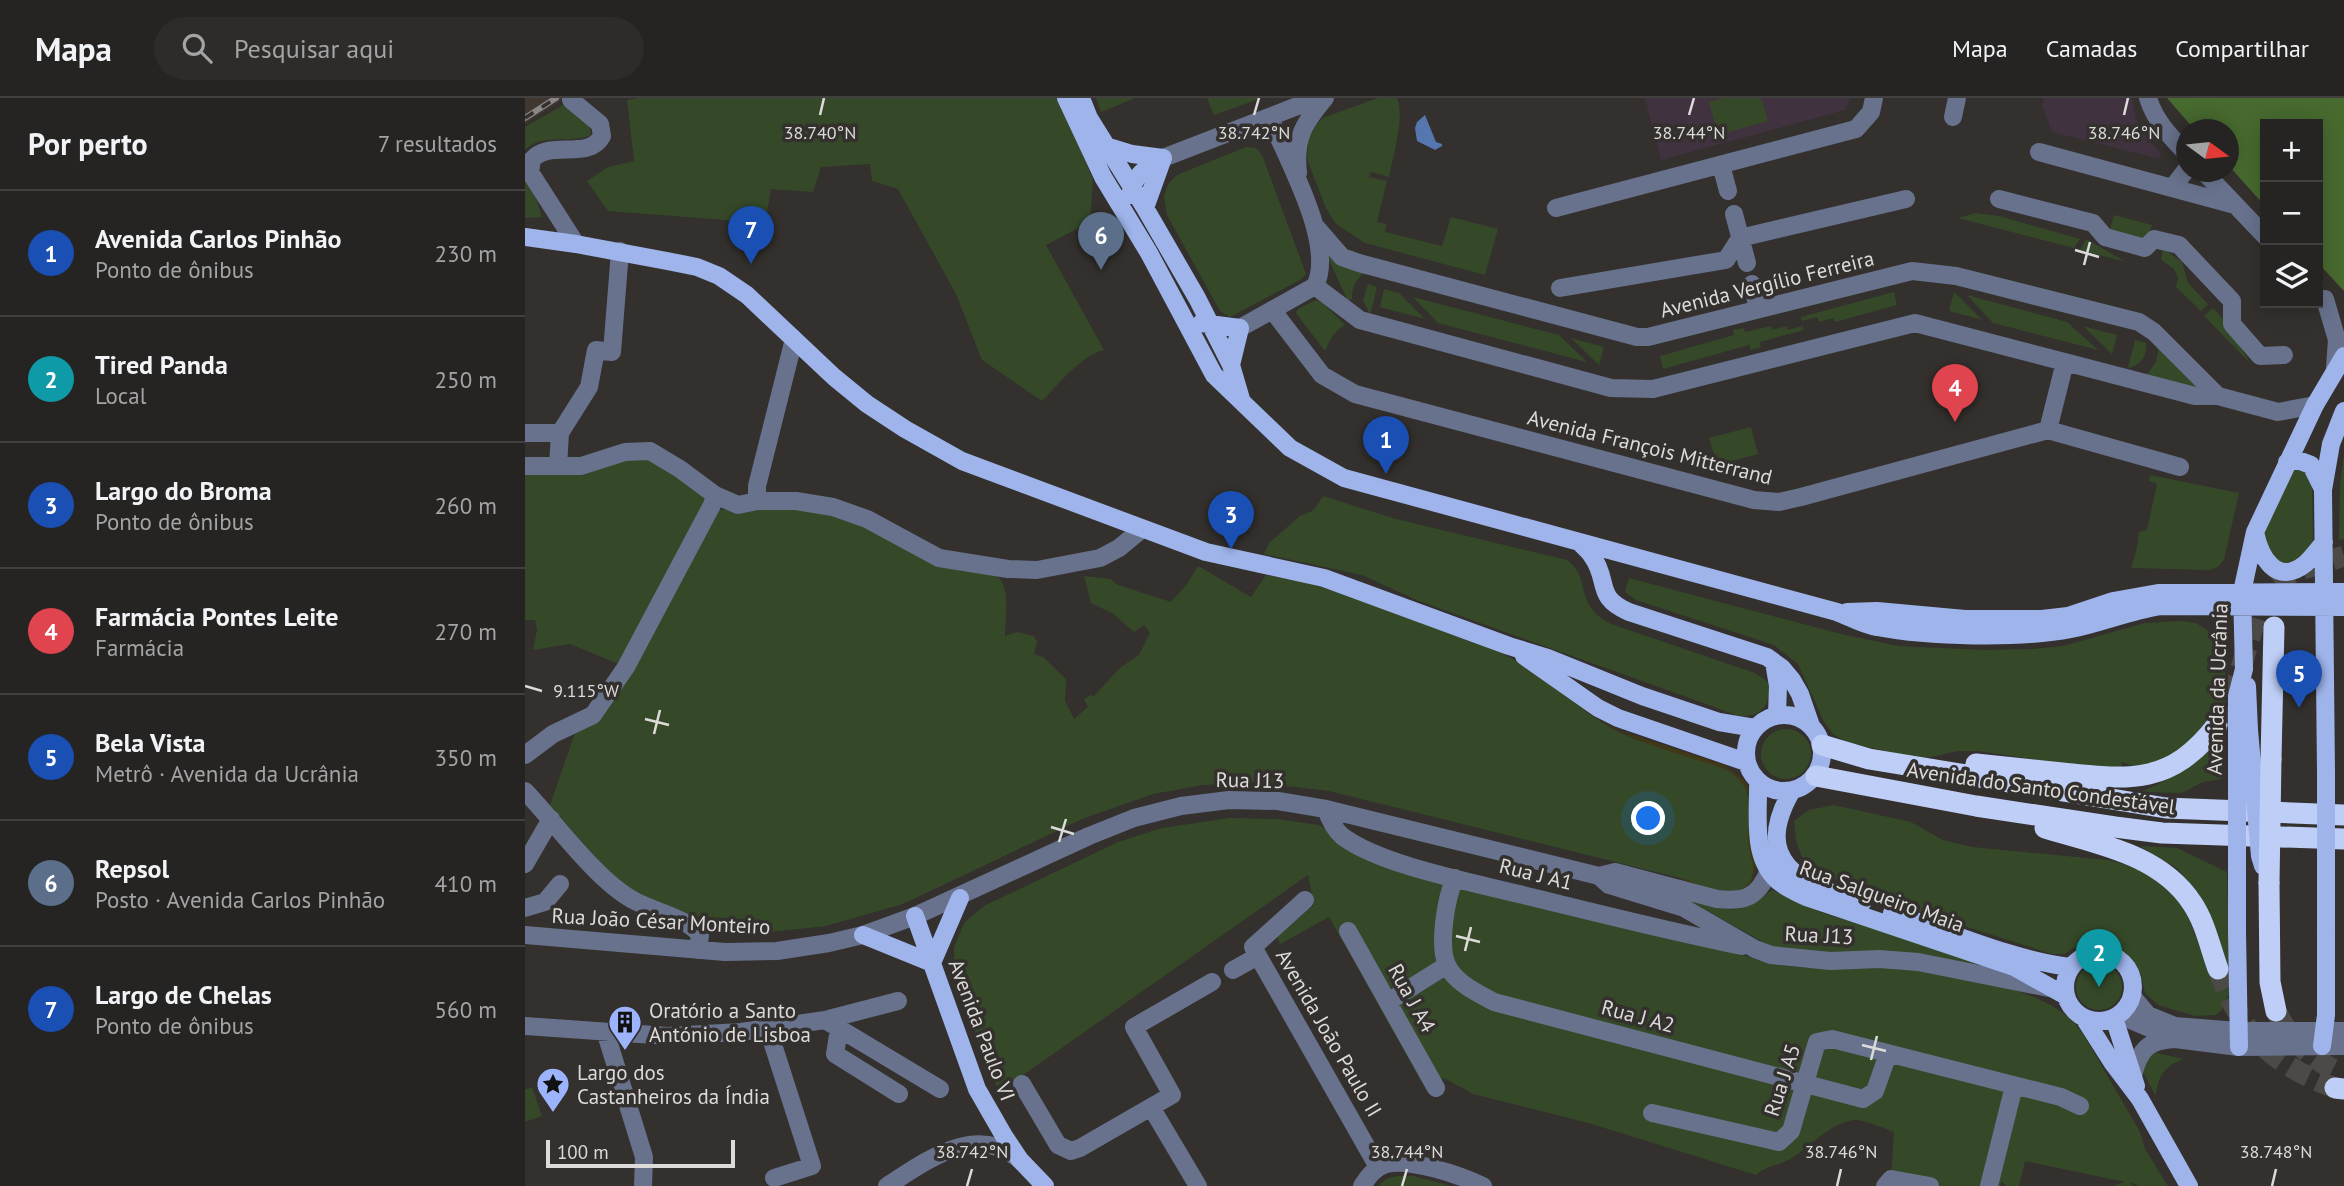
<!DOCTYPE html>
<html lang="pt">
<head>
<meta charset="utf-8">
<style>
	body { margin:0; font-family:"PT Sans",sans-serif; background:#2e2c2a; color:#f1f3f6 }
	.controls { position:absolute; right:21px; top:21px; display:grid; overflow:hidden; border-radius:0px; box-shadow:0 4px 18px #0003 }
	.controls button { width:63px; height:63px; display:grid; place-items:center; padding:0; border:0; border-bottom:2px solid #424140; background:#262422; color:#f1f3f6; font:35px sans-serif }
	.compass { position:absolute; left:1651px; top:21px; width:63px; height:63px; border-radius:50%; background:#262422; box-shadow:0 4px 18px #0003; rotate:105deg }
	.scale { position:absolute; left:21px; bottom:18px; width:189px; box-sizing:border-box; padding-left:7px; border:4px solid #dddbda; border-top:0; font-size:19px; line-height:24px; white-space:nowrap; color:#dddbda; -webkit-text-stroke:5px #33302d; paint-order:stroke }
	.you { position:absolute; left:1124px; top:721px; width:24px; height:24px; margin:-18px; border:5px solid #fff; border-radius:50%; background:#1a73e8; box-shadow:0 0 0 10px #1a73e833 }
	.badge { display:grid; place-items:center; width:46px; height:46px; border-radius:50%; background:#9cb4fd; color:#fff; font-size:23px; font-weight:700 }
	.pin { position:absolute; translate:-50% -58px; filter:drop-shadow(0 2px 4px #0008) }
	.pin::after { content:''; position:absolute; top:37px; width:24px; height:21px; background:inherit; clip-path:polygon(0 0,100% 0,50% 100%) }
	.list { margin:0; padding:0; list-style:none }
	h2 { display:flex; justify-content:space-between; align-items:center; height:91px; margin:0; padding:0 28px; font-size:30px }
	h2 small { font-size:23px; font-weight:400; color:#a4a4a5 }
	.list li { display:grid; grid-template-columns:46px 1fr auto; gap:21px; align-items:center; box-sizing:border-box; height:126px; padding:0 28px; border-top:2px solid #424140 }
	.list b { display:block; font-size:26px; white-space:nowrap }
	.list p { margin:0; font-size:23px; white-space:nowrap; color:#a4a4a5 }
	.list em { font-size:23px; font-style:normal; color:#a4a4a5 }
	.icon { flex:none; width:38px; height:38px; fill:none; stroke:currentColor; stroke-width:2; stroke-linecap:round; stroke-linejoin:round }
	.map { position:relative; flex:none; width:1819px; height:1088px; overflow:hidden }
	header { display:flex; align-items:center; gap:42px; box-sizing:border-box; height:98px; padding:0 35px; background:#262422; border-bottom:2px solid #424140 }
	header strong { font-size:33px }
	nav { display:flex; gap:38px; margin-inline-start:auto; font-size:24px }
	.search { width:490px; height:63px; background:#2e2c2a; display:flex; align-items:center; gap:18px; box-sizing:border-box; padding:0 24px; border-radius:38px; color:#a4a4a5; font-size:26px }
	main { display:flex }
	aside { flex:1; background:#262422 }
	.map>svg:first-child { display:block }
	.built { fill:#403731 }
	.education { fill:#41323f }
	.green { fill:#354929 }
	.forest { fill:#476a2f }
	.sand { fill:#403817 }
	.water { fill:#5676af }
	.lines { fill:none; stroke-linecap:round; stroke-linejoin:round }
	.highway-tunnel { stroke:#4c4a47; stroke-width:21; stroke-dasharray:21 10; stroke-linecap:butt }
	.minor { stroke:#68728d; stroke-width:18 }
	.major { stroke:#9eb4ea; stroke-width:18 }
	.highway { stroke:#becef6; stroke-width:21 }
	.rail-casing { stroke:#8a8786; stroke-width:6 }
	.rail { stroke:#33302d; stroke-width:3.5; stroke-dasharray:10; stroke-linecap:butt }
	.major-bridge { stroke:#9eb4ea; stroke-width:18 }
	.highway-bridge { stroke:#becef6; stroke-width:21 }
	.ticks { fill:none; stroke:#dddbda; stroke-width:2.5 }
	.labels { text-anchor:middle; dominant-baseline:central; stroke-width:7; stroke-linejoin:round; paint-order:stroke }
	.street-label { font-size:21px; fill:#dddbda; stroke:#33302d }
	.poi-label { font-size:21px; fill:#dddbda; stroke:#33302d; text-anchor:start }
	.ticks-label { font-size:18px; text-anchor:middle; fill:#dddbda; stroke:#33302d; stroke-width:7; stroke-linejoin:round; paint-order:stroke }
</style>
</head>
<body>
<header>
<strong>Mapa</strong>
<div class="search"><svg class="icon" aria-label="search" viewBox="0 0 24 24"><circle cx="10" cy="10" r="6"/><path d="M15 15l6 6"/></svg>Pesquisar aqui</div>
<nav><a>Mapa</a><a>Camadas</a><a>Compartilhar</a></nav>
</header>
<main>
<aside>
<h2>Por perto<small>7 resultados</small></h2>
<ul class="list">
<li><span class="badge" style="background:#1a4fb4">1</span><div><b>Avenida Carlos Pinhão</b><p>Ponto de ônibus</p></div><em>230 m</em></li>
<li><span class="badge" style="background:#0f9aa8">2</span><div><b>Tired Panda</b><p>Local</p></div><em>250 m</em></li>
<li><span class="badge" style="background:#1a4fb4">3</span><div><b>Largo do Broma</b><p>Ponto de ônibus</p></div><em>260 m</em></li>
<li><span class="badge" style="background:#e0444e">4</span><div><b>Farmácia Pontes Leite</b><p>Farmácia</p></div><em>270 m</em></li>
<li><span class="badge" style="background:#1a4fb4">5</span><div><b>Bela Vista</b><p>Metrô · Avenida da Ucrânia</p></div><em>350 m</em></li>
<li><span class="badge" style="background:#5c6f8a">6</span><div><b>Repsol</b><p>Posto · Avenida Carlos Pinhão</p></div><em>410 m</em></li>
<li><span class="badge" style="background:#1a4fb4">7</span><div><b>Largo de Chelas</b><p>Ponto de ônibus</p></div><em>560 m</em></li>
</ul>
</aside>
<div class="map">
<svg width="1819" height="1088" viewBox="0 0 1819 1088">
	<rect width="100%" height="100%" fill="#33302d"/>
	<path class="built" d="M0,0H40L0,26Z"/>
	<path class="education" d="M1120,0H1325L1320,12L1136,62Z
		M1519,0H1607L1611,21L1625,43L1636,55L1635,61L1527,34L1517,7Z"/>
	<path class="green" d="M114,0H534L568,82L565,124L521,147L579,252C555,258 534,286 517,303L457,262L431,196L373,91L347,83L345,66L296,69L288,94L246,91L240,125L83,113L62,83L83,69L109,63L102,2Z
		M571,0H610L576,14Z
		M682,0H737L689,17Z
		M853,0H872C880,21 868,57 864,79L846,74L844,79L862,83L852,124L861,126L860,134L917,148L926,119L973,131L960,177L840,145L811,126L801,110L782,61L783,44L788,31L797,20Z
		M1198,0H1236L1243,23L1193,37L1184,4Z
		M38,7L65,29L66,37C45,46 16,35 0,52V29Z
		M721,49L731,50L737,57L781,176L775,182L705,219L695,213L642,117L639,98L643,86L652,77Z
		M0,82L11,100L17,119L0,120Z
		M1451,115L1474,118L1555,141L1549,150L1433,120Z
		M1589,117L1627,127L1622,145L1584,135Z
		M1561,141L1601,164L1555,152Z
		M1638,150L1657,164L1663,185L1683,206L1676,213L1651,189L1653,180L1649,171L1636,162Z
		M806,156L839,175C830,183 827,189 827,201L823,203L802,158Z
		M843,186L852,189L845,217L838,202Z
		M859,191L874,195L900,221L855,209Z
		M1369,194L1372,207L1310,224L1308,220L1294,224L1292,219L1277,223L1276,219Z
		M1429,194L1457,222L1424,213Z
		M1442,197L1542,224L1573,252L1468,225Z
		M888,199L1034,237L1062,264L913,225Z
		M791,202L797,204L820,227C809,234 805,241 800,253L771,215L773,211Z
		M1688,210L1701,225L1725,265L1679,218Z
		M1246,228L1247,232L1262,228L1263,232L1278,228L1279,232L1235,244L1236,249L1226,252L1224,247L1138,271L1135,258L1209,237L1208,232L1219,230L1220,234Z
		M1558,228L1592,237L1587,256Z
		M1046,240L1079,249L1074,267Z
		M1610,242L1621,245C1622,259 1616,267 1603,270Z
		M1634,249L1674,287L1672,291L1622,276L1631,264Z
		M1226,329L1233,356L1192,367L1184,340Z
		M109,352L190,397L101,569L45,546L8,552L12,532L10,522H0V368Z
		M1819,357V441L1814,442L1815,386Z
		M1776,368L1787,380L1788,448L1771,467L1750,464L1737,438L1769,371Z
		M1625,377L1714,395L1699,462L1693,469L1684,472L1606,470L1612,450L1614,434L1622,432L1632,386L1624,383Z
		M798,398L871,421L1042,462C1060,476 1055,489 1064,507C1069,516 1077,521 1086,526L1230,575L1243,584C1248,603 1237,619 1217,618C1210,618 1202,613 1195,611L894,503L837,477L739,456L745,444L775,418L789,412Z
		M268,408L312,417L470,476C487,489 480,518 480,538L492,534L509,538L512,544L509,556L518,559L541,581L540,603L549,621L563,609L559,601L566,597L568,599L596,569L614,557L625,535L619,527L609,534L587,515L566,505L559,478L586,481L593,487L646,504L662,486L673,468L726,499L741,477C792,484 840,504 888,521C926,535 965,547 1000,568C1035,589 1062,620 1100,637C1127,650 1195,662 1213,680C1230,697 1225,723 1224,745C1224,756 1230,766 1228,776C1221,807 1177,789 1159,781L804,693L729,684L678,687L628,696L557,721L378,806L301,828L226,836L175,834L113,797L85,776L25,707L51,632L191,412Z
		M1104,480L1316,536L1373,548L1458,552L1508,551L1538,548L1620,525L1656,523L1671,525L1688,536L1700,553V621L1698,626L1652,655L1613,670L1597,664L1595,674L1453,653H1433L1397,661L1321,644L1308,636L1299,624L1273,566L1249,547L1111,502L1100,494Z
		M1236 656a25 25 0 1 1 50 0a25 25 0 1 1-50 0Z
		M1697,632V681L1678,684L1657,695L1616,694C1651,678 1676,666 1697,632Z
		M1309,707L1386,724L1418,742L1447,749L1583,762L1616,771L1640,788L1661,813L1684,874L1686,822L1673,795L1653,771L1615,748L1652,750L1702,774L1705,893L1697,912L1690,917L1670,918L1633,907L1620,895L1616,878L1607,862L1600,855L1584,846L1565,845L1548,850L1540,856H1527L1395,814L1297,776L1279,764L1271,743L1269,723L1284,712Z
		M705,720L751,721L794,727L815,741L1098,827L1225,859C1263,874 1306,870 1346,870C1401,871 1516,884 1552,928C1561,939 1568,953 1575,965C1588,988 1602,1011 1615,1034L1620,1051L1643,1088H1614L1604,1084L1608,1088H1588L1600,1084L1500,1063L1494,1088H1481L1477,1083L1475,1088H1405L1366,1081L1369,1034C1358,1030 1343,1023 1332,1022C1307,1022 1286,1049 1265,1061C1253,1068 1242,1067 1231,1077L1067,1026L948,996L919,980L901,992L804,819L755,846L752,839L789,807L783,777L474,994L460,962L429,875V849L439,825L459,808L593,744L637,730Z
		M1247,792L1298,815L1469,868L1353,855L1256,854L1165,803C1207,812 1210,820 1247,792Z
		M1551 889a23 23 0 1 1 46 0a23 23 0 1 1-46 0Z
		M1631,955L1659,961C1641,967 1632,978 1631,998L1618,974V965L1627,956Z
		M7,989L17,1018L0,1024V992Z
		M873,1078H888L926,1088H853L861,1081Z"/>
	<path class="forest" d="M1642,0H1819V193L1793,165V26H1740V108L1704,68L1703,32L1669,31Z"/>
	<path class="sand" d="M1049,604L1072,621L1098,634L1199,667L1218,681L1226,694L1232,763L1226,787L1211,796L1160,787L1159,781C1178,789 1226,808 1228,773C1229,762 1223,752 1223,741C1223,733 1225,726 1226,719C1229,697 1217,679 1198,670C1145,653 1092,641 1049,604Z"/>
	<path class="water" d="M900,17L911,44L917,46V48L910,52L892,43L890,30L892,24Z"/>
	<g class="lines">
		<path class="highway-tunnel" d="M1692,627L1707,600L1732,516L1740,497L1763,476L1819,458
			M1693,871C1717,936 1744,965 1810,990
			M1751,913C1765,942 1786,962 1816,975"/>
		<path class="minor" d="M1623,0C1630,23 1645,38 1661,55
			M46,2L75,26L77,38C64,63 24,41 7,62L5,74L51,146
			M1428,19L1432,0
			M1514,54L1710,107
			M638,60L793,0
			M1196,67L1203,93
			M1679,74L1740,138
			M773,75C769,40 779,25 800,0
			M1648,89L1661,72
			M1474,101L1568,125L1580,139L1620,150L1629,141L1654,147L1707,203V226L1735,258L1759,257
			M1031,110L1331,31L1346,14L1349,0
			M1209,116L1222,165
			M790,128L817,159L834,165L1112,239H1123L1387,173L1431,178L1614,224L1629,234L1693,298
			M1227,186L1233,210
			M790,188L835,222L1086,290L1128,291L1390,225L1670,298H1693L1753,314L1790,307
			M1035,190L1201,162L1215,140L1381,101
			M1800,201L1812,242L1810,269
			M748,213L797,277L830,296L1229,402L1254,404L1276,399L1523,332L1655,369
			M715,230L790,188C811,147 762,61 745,20
			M1523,332L1540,264
			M0,335H35
			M0,368H56L100,354L125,353L155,371L190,397L213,407L232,403H271L308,409L342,421L414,460L483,471L512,472L575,460L594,450L617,431
			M33,368L35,335L64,289L71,252L87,254L95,153
			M232,403V388L269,241
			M0,657L28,636L68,617L101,569L187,407L190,397
			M0,693C30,724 71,782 108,802C127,813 163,820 175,837L173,852
			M801,711C804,720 809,731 817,738C855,767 946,784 994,796C1068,814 1142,833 1217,848
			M0,766L26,721
			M1074,778L1090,774L1192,801C1219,804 1233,800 1244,772
			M930,780C921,800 913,847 922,867C930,885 953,895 969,904L1338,1001L1350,993L1363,956
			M780,802L728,849L853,1069
			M0,810L20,804L35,786
			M823,833L911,990
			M0,837L200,854L252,853L304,845L338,837L390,818L564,738L609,720L656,708L704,702L753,703L801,711L1074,778L1084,787L1159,810L1230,851L1246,857L1305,863L1354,861L1393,864L1524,890
			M708,872L733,858
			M1607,898L1623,917L1650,928L1713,933H1819
			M863,904L922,867
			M1594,917L1650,941L1714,949L1819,948
			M300,922L415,991
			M0,928L143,938L216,934L300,922L373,903
			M243,931L287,1068L249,1080
			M314,931L310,956L374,996
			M81,936L119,1059L118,1088
			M1608,978C1614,952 1623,942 1650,941
			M497,986L533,1047L546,1053L555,1050L647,997L609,929L687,884
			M626,1009L673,1088
			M1127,1015L1254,1044L1266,1033L1292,944L1307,941L1536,999L1555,1008
			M362,1088C401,1063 450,1025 494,1061
			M837,1088C843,1079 850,1069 861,1066C885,1060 935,1077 958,1088
			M1360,1088L1366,1081L1405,1088
			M1464,1088L1489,988"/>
		<path class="major" d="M541,0L578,79L624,155L689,277L765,350L819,380L1312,514C1325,519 1338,527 1352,529C1404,539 1494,541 1546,531C1576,525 1604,513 1635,508L1819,509
			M556,0L564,20L620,110L672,200L706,267L716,301
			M581,48L607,56L638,60
			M605,97C609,77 620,70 638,60
			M620,110L638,60
			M0,139L51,146L142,163L172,169L194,178L222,197L309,279L342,306L380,331L437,363L681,454L799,480L984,548L1023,560L1117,598L1194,624L1230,630
			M676,225L715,230L706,267
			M1762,364L1773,362L1786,367L1797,389
			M1730,434C1735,458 1751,489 1780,466C1787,460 1793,452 1799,444
			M1055,445C1059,449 1064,453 1067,458C1085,483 1069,499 1104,514L1242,559L1257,570L1267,582L1275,596L1286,628
			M1322,514L1352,513L1440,521H1517L1543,518L1588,503L1633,495L1819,494
			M999,558L1073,610L1093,620L1221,664
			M1249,564L1253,588L1252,617
			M1722,588L1724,632
			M1221 655a38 38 0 1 1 76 0a38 38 0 1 1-76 0Z
			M1712,632V598L1719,571L1717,494L1730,434L1790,307L1819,258
			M1801,674L1798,392L1806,346L1819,313
			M1233,684C1234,718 1225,763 1257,786C1264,791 1273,795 1281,799L1489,869L1541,898
			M1266,694C1226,765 1276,786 1337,805
			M1367,815C1423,833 1487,862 1545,869
			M390,818L452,991L479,1038L495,1062L520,1088
			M1712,833L1714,949
			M338,837L407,865L435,800
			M1540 889a34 34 0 1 1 68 0a34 34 0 1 1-68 0Z
			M1559,920L1587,964L1615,1001L1664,1088
			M1589,920L1611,988
			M1797,948L1801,917V829"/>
		<path class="highway" d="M1297,647L1344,661L1641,710L1819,717
			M1746,661L1749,529
			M1451,666C1480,669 1508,672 1537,675C1605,682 1646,687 1692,627
			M1291,678L1451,708L1590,729L1637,735L1819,741
			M1520,730C1572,746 1635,756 1667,805C1680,824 1685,849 1693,871
			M1744,785L1745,884L1751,913
			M1810,990L1819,991"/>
		<defs>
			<path id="rail" d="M0,20L31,0"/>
		</defs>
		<use href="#rail" class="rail-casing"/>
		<use href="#rail" class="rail"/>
		<path class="major-bridge" d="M1712,632V833
			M1724,632L1735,758L1738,768
			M1801,829V674"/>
		<path class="highway-bridge" d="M1744,785L1746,661"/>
	</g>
	<path class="ticks" d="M295,17L299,0M729,17L734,0M1164,17L1169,0M1599,17L1603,0M1550,152L1574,159M1559,167L1565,144M0,588L17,593M120,621L144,627M129,636L135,612M526,729L549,736M534,744L541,721M931,838L955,844M940,853L946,829M1337,947L1361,953M1346,962L1352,938M442,1088L447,1071M877,1088L882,1071M1312,1088L1316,1071M1747,1088L1751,1071"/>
	<defs>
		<symbol id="building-pin" viewBox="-11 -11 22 30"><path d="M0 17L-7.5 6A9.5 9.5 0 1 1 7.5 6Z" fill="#9cb4fd" stroke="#33302d"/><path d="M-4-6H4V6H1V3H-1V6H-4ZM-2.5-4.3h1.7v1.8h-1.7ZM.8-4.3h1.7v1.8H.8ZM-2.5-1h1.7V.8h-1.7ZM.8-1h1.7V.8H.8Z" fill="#111"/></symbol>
		<symbol id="sight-pin" viewBox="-11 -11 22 30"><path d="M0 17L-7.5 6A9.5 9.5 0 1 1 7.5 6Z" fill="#9cb4fd" stroke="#33302d"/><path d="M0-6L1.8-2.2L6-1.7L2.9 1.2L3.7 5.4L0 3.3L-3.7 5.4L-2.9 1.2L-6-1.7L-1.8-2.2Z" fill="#111"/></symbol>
	</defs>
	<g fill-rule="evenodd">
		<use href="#building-pin" x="81" y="905" width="38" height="52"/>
		<use href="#sight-pin" x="9" y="967" width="38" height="52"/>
	</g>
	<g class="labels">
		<g class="street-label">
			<text transform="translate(1242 186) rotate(-14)">Avenida Vergílio Ferreira</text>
			<text transform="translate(1125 349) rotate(14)">Avenida François Mitterrand</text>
			<text transform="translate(1692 591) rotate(-88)">Avenida da Ucrânia</text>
			<text transform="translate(725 682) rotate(1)">Rua J13</text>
			<text transform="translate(1516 690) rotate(8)">Avenida do Santo Condestável</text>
			<text transform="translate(1011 776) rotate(14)">Rua J A1</text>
			<text transform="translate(1357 798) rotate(20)">Rua Salgueiro Maia</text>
			<text transform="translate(136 823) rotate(3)">Rua João César Monteiro</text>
			<text transform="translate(1294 837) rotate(3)">Rua J13</text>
			<text transform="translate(887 900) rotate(61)">Rua J A4</text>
			<text transform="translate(1113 918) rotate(15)">Rua J A2</text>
			<text transform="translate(457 932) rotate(69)">Avenida Paulo VI</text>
			<text transform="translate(804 935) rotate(60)">Avenida João Paulo II</text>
			<text transform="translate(1257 982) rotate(-72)">Rua J A5</text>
		</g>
		<g class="poi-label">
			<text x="124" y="912">Oratório a Santo<tspan x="124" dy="24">António de Lisboa</tspan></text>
			<text x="52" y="974">Largo dos<tspan x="52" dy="24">Castanheiros da Índia</tspan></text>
		</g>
	</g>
	<g class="ticks-label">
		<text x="295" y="41">38.740°N</text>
		<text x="729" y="41">38.742°N</text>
		<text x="1164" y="41">38.744°N</text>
		<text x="1599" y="41">38.746°N</text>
		<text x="61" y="599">9.115°W</text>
		<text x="447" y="1060">38.742°N</text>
		<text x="882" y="1060">38.744°N</text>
		<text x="1316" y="1060">38.746°N</text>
		<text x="1751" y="1060">38.748°N</text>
	</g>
</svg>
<div class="controls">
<button>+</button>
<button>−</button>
<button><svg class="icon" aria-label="layers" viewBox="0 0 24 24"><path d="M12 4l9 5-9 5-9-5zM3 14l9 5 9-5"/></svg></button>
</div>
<svg class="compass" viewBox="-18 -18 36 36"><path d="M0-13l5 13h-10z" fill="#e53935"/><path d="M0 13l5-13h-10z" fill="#a4a4a5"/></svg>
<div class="scale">100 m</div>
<div class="you"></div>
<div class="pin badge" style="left:861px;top:376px;background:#1a4fb4">1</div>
<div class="pin badge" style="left:1574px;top:889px;background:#0f9aa8">2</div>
<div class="pin badge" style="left:706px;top:451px;background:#1a4fb4">3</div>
<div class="pin badge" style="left:1430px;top:324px;background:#e0444e">4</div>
<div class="pin badge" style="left:1774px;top:610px;background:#1a4fb4">5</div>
<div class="pin badge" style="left:576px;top:172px;background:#5c6f8a">6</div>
<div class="pin badge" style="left:226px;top:166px;background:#1a4fb4">7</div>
</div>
</main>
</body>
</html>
